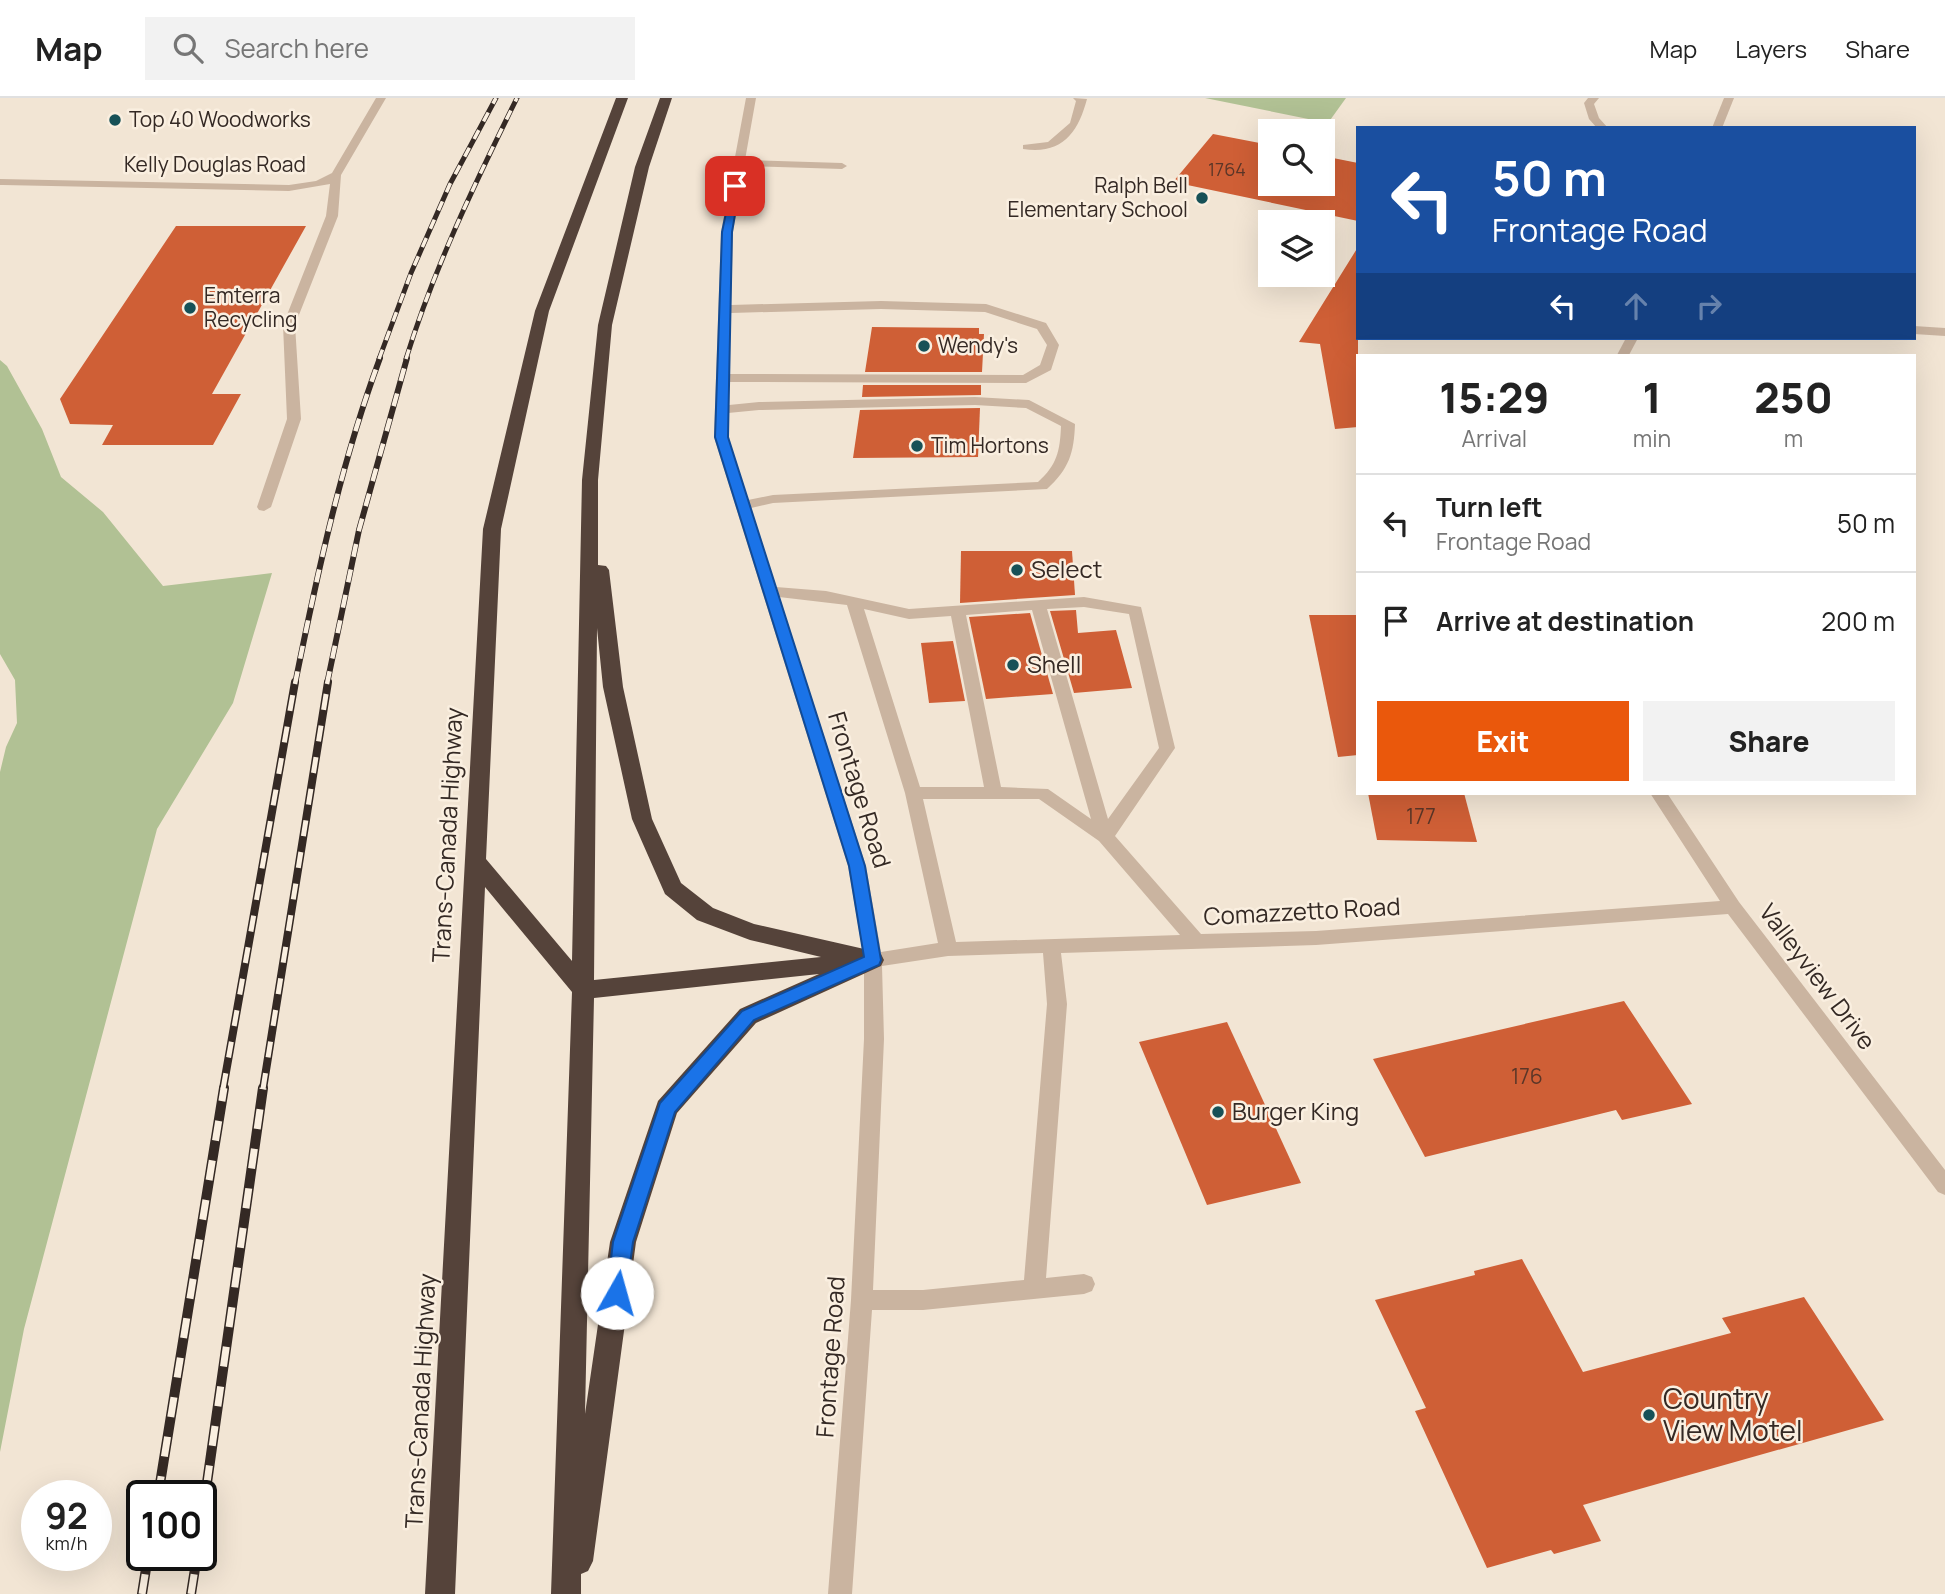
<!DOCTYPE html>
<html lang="en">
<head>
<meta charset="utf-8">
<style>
	body { margin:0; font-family:Manrope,sans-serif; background:#f2f2f2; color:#222; height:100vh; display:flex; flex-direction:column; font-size:26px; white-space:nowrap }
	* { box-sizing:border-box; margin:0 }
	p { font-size:23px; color:#767676 }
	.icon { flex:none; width:38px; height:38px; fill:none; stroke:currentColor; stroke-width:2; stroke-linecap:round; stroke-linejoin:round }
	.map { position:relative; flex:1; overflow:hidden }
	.details { position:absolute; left:1356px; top:256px; width:560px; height:441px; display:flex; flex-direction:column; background:#fff; border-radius:0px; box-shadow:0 7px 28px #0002 }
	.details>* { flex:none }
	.banner { position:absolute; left:1356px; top:28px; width:560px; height:214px; border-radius:0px; box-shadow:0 7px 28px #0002; background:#1a4fa0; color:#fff; overflow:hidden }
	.controls { position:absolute; left:1258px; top:21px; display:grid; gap:14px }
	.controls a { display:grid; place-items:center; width:77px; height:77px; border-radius:0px; background:#fff; box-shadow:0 7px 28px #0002; font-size:35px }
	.speed { position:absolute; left:21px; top:1382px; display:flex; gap:14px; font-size:35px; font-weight:700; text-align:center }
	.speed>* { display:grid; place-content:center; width:91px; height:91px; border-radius:50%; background:#fff; box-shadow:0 7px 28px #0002; line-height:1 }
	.speed small { font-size:18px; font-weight:400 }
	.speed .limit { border:4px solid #111; border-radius:10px; background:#fff; color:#111 }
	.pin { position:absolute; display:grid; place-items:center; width:60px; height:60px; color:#fff; margin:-30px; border-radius:14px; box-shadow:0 4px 10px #0006 }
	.me { position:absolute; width:77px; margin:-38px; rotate:7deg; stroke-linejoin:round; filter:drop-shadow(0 0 5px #0008) }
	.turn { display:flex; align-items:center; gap:24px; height:147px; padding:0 21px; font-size:32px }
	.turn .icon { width:91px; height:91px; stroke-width:2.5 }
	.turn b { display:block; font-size:49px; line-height:60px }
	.lanes { display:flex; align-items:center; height:66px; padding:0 21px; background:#0003; justify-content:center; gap:35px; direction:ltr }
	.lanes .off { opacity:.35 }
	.eta { display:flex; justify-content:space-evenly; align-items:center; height:119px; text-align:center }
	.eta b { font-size:42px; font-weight:800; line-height:49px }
	.primary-button { display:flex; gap:14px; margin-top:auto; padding:14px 21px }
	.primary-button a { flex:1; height:80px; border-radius:0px; background:#ea580c; color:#fff; font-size:28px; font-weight:800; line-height:80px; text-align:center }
	.primary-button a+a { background:#f2f2f2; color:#222 }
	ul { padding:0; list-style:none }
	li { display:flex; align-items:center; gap:21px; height:98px; padding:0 21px; border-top:2px solid #e0e0e0 }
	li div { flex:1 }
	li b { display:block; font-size:26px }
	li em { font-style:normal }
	header { display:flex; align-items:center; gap:42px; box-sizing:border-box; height:98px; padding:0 35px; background:#fff; border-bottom:2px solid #e0e0e0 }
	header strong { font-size:33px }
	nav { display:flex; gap:38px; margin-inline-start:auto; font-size:24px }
	.search { width:490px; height:63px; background:#f2f2f2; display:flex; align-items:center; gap:18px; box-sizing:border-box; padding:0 24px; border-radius:0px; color:#767676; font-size:26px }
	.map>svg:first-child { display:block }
	.green { fill:#b1c194 }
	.building { fill:#cf5f36 }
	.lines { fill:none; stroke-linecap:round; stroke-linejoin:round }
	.minor { fill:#cab4a0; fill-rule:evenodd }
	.highway { fill:#55433a; fill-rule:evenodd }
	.rail-far3-casing { stroke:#342924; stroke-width:5 }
	.rail-far2-casing { stroke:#342924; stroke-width:6 }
	.rail-far1-casing { stroke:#342924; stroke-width:8 }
	.rail-casing { stroke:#342924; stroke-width:10 }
	.rail-far3 { stroke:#faefe0; stroke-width:3.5; stroke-dasharray:10; stroke-linecap:butt }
	.rail-far2 { stroke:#faefe0; stroke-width:4.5; stroke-dasharray:13; stroke-linecap:butt }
	.rail-far1 { stroke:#faefe0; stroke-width:5; stroke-dasharray:16; stroke-linecap:butt }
	.rail { stroke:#faefe0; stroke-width:7; stroke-dasharray:20; stroke-linecap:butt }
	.route { fill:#1a73e8; stroke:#114b97; stroke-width:2 }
	.poi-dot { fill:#175157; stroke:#faefe0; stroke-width:2.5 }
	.labels { text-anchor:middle; stroke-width:5; stroke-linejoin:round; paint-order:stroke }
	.far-number-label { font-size:18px; fill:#5b3628 }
	.far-poi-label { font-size:21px; fill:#342924; stroke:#faefe0; text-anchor:start }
	.far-street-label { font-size:21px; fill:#342924; stroke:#faefe0 }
	.number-label { font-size:21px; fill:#5b3628 }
	.poi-label { font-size:24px; fill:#342924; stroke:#faefe0; text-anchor:start }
	.street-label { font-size:24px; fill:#342924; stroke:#faefe0 }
	.near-poi-label { font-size:28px; fill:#342924; stroke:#faefe0; text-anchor:start }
</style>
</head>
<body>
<header>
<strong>Map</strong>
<div class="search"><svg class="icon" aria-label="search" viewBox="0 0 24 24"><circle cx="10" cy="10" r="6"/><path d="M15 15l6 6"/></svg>Search here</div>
<nav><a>Map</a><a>Layers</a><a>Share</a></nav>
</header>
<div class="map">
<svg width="1945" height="1496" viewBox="0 0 1945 1496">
	<rect width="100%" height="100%" fill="#f2e5d4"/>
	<!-- green -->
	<g class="green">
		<path d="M1205,0H1346L1328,25Z"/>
		<path d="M0,262L7,268L42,331L61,379L103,414L163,488L272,475L233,605L157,731L24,1231L0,1354V674L6,649L17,625L15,582L0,556Z"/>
	</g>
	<!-- building -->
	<g class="building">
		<path d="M1213,36L1270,47V86H1323V58L1358,65V123L1173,84Z"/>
		<path d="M176,128H306L212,296H241L213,347H102L113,327L70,326L60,301Z"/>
		<path d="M1358,149V329L1335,331L1320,246L1299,244Z"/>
		<path d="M872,229L979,230V236H984L982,274H865Z"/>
		<path d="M863,287H981V297L862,299Z"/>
		<path d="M980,310L978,359L853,360L860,312Z"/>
		<path d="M961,453H1072L1075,497L960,505Z"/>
		<path d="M1076,512L1078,535L1116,532L1132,590L1074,595L1050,513Z"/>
		<path d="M1030,515L1053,596L986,601L969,519Z"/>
		<path d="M1309,517H1358V657L1338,659Z"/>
		<path d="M953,543L965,603L929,605L921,545Z"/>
		<path d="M1368,695H1464L1477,744L1377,742Z"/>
		<path d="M1624,903L1692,1006L1622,1022L1616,1012L1425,1059L1373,961Z"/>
		<path d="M1227,924L1301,1085L1207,1107L1139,944Z"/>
		<path d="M1522,1161L1583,1274L1731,1235L1722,1220L1804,1199L1884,1322L1583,1407L1601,1443L1554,1456L1551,1452L1487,1470L1415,1313L1426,1310L1375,1202L1475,1177L1474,1173Z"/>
	</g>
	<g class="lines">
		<!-- minor -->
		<g class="minor">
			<path d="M376,0H386L341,77L338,118L295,227L301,321L271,409L264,413L259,412L257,409L287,321L283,227L326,118L330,86L289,93L3,87H0V81L289,87L316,83L332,75Z"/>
			<path d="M746,0H756L745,62L842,65L847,68L842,71L744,68L733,134L731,207L881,203L986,206L1046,225L1059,247L1051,272L1026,285L729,284V307L759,304L975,299L1029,302L1075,326C1074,355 1069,371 1047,391L773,405L751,410L776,489L826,493L909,511L1084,499L1141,509L1175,650L1115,738L1201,836L1316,833L1720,803L1650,695H1667L1739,804L1945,1072V1097L1938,1094L1728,816L1316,847L1061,855L1067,906L1046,1180L1084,1176L1092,1179L1095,1186L1092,1193L1084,1196L923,1212H872L852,1496H828L851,1202L864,941V862L848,768L714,339L721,134ZM881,211L985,214L1037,231L1047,247L1040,267L1023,277L729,276L731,215ZM975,307L1026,310L1061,328C1060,353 1057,367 1038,384L773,397L748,402L728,339V315L759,312ZM779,499L847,507L905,695L938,845L881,854L866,768ZM1084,509L1129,516L1159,650L1108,721L1047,511ZM864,511L909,521L951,518L984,689H920ZM1032,512L1091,721L1048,691L1001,689L966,517ZM923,701H1039L1099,743L1180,837L956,844ZM1043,855L1047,906L1024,1182L923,1192H873L884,941L882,868L948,858Z"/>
			<path d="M1073,0L1087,1C1078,35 1062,57 1023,51V47L1048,44L1070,25L1076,3Z"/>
			<path d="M1588,0H1599L1594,6L1599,20L1608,30H1597L1589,21L1584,5Z"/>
			<path d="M1724,0H1734L1722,30H1712Z"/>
			<path d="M1914,228L1945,230V238L1914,236Z"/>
			<path d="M1626,240H1638L1629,257H1617Z"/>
		</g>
		<!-- highway -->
		<path class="highway" d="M616,0H628L549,213L501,431L486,761L572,863L582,382L598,227L635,69L660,0H672L649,69L612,227L598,382V467L606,468L609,472L623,589L652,721L681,785L713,810L754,826L873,853L881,856L884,862L881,868L756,925L677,1015L636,1144L593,1463L588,1473L581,1476V1496H551L572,894L485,789L455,1496H425L483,431L535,213ZM597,530L603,589L632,721L665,796L697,822L750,842L821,859L594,882ZM819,876L740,911L658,1003L610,1144L585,1316L594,900Z"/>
		<!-- rail-far3 casing -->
		<g class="rail-far3-casing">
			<g id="rail-far3">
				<path d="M379,261L411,175L450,86L496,0"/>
				<path d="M406,261C434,170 475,85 517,0"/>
			</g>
		</g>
		<!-- rail-far2 casing -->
		<g class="rail-far2-casing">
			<g id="rail-far2">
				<path d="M295,586C317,477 341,365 380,260"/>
				<path d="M327,586L359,432L407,260"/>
			</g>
		</g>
		<!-- rail-far1 casing -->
		<g class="rail-far1-casing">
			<g id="rail-far1">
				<path d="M223,991L295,584"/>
				<path d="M263,991L328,584"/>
			</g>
		</g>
		<!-- rail casing -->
		<g class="rail-casing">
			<g id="rail">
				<path d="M158,1398L224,990"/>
				<path d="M201,1427L263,990"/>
				<path d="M142,1496L148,1458"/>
				<path d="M191,1496L197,1458"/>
			</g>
		</g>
		<!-- rail-far3 -->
		<use href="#rail-far3" class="rail-far3"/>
		<!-- rail-far2 -->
		<use href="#rail-far2" class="rail-far2"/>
		<!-- rail-far1 -->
		<use href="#rail-far1" class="rail-far1"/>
		<!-- rail -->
		<use href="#rail" class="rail"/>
	</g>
	<!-- route -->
	<path class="route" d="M732,86L740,88L732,134L728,339L865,768L881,862L879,867L754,922L675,1014L633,1144L626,1195L624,1201L617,1204L609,1201L607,1195L613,1144L660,1005L742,913L864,859L849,768L715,339L722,134Z"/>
	<!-- markers -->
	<g class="poi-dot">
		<circle cx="115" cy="22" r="7"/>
		<circle cx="1202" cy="100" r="7"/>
		<circle cx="190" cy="210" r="7"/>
		<circle cx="924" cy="248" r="7"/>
		<circle cx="917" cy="348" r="7"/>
		<circle cx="1017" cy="472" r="7"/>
		<circle cx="1013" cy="567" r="7"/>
		<circle cx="1218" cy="1014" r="7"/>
		<circle cx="1649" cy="1317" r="7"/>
	</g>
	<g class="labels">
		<!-- far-number labels -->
		<g class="far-number-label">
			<text x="1227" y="78">1764</text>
		</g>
		<!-- far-poi labels -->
		<g class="far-poi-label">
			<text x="129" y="29">Top 40 Woodworks</text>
			<text x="1188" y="95" text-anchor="end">Ralph Bell<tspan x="1188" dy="24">Elementary School</tspan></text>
			<text x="204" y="205">Emterra<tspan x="204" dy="24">Recycling</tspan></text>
			<text x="938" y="255">Wendy's</text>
			<text x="931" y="355">Tim Hortons</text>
		</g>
		<!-- far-street labels -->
		<g class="far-street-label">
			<text x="215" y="74">Kelly Douglas Road</text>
		</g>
		<!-- number labels -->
		<g class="number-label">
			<text x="1421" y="726">177</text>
			<text x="1527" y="986">176</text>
		</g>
		<!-- poi labels -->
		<g class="poi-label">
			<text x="1031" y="480">Select</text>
			<text x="1027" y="575">Shell</text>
			<text x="1232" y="1022">Burger King</text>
		</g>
		<!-- street labels -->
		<g class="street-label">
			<text transform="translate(859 692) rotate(73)" y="8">Frontage Road</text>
			<text transform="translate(448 737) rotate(-87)" y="8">Trans-Canada Highway</text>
			<text transform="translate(1302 814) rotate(-3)" y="8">Comazzetto Road</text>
			<text transform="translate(1817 879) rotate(53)" y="8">Valleyview Drive</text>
			<text transform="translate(831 1259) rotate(-86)" y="8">Frontage Road</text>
			<text transform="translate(421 1303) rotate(-87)" y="8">Trans-Canada Highway</text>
		</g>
		<!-- near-poi labels -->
		<g class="near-poi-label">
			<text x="1663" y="1311">Country<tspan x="1663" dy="32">View Motel</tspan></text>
		</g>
	</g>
</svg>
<div class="controls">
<a><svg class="icon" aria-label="search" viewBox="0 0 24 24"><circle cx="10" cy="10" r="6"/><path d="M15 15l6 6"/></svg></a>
<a><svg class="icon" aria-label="layers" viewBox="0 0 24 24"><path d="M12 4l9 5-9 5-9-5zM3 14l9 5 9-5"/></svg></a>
</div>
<div class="speed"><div>92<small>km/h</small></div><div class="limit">100</div></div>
<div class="pin" style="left:735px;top:88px;background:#d93025"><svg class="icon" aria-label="arrive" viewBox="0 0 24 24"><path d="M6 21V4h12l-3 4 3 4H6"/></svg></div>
<svg class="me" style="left:617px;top:1195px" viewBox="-20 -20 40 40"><circle r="19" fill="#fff"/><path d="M0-13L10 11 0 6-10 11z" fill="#1a73e8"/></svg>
<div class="banner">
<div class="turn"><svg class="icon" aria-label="left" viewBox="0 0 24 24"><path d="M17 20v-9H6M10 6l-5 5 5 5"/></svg><div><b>50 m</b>Frontage Road</div></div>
<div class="lanes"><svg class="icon" aria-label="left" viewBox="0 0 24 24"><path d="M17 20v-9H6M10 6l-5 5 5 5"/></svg><svg class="icon off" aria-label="ahead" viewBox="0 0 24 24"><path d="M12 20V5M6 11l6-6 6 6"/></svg><svg class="icon off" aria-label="right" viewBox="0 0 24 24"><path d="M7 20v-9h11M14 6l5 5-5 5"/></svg></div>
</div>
<section class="details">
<div class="eta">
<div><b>15:29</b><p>Arrival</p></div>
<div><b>1</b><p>min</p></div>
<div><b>250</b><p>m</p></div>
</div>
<ul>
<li><svg class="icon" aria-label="left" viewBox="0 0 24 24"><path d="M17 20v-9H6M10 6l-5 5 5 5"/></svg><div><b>Turn left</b><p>Frontage Road</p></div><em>50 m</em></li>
<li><svg class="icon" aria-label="arrive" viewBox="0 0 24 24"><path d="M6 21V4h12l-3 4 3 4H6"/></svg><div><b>Arrive at destination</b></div><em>200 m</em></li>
</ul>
<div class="primary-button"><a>Exit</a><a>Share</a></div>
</section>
</div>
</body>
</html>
